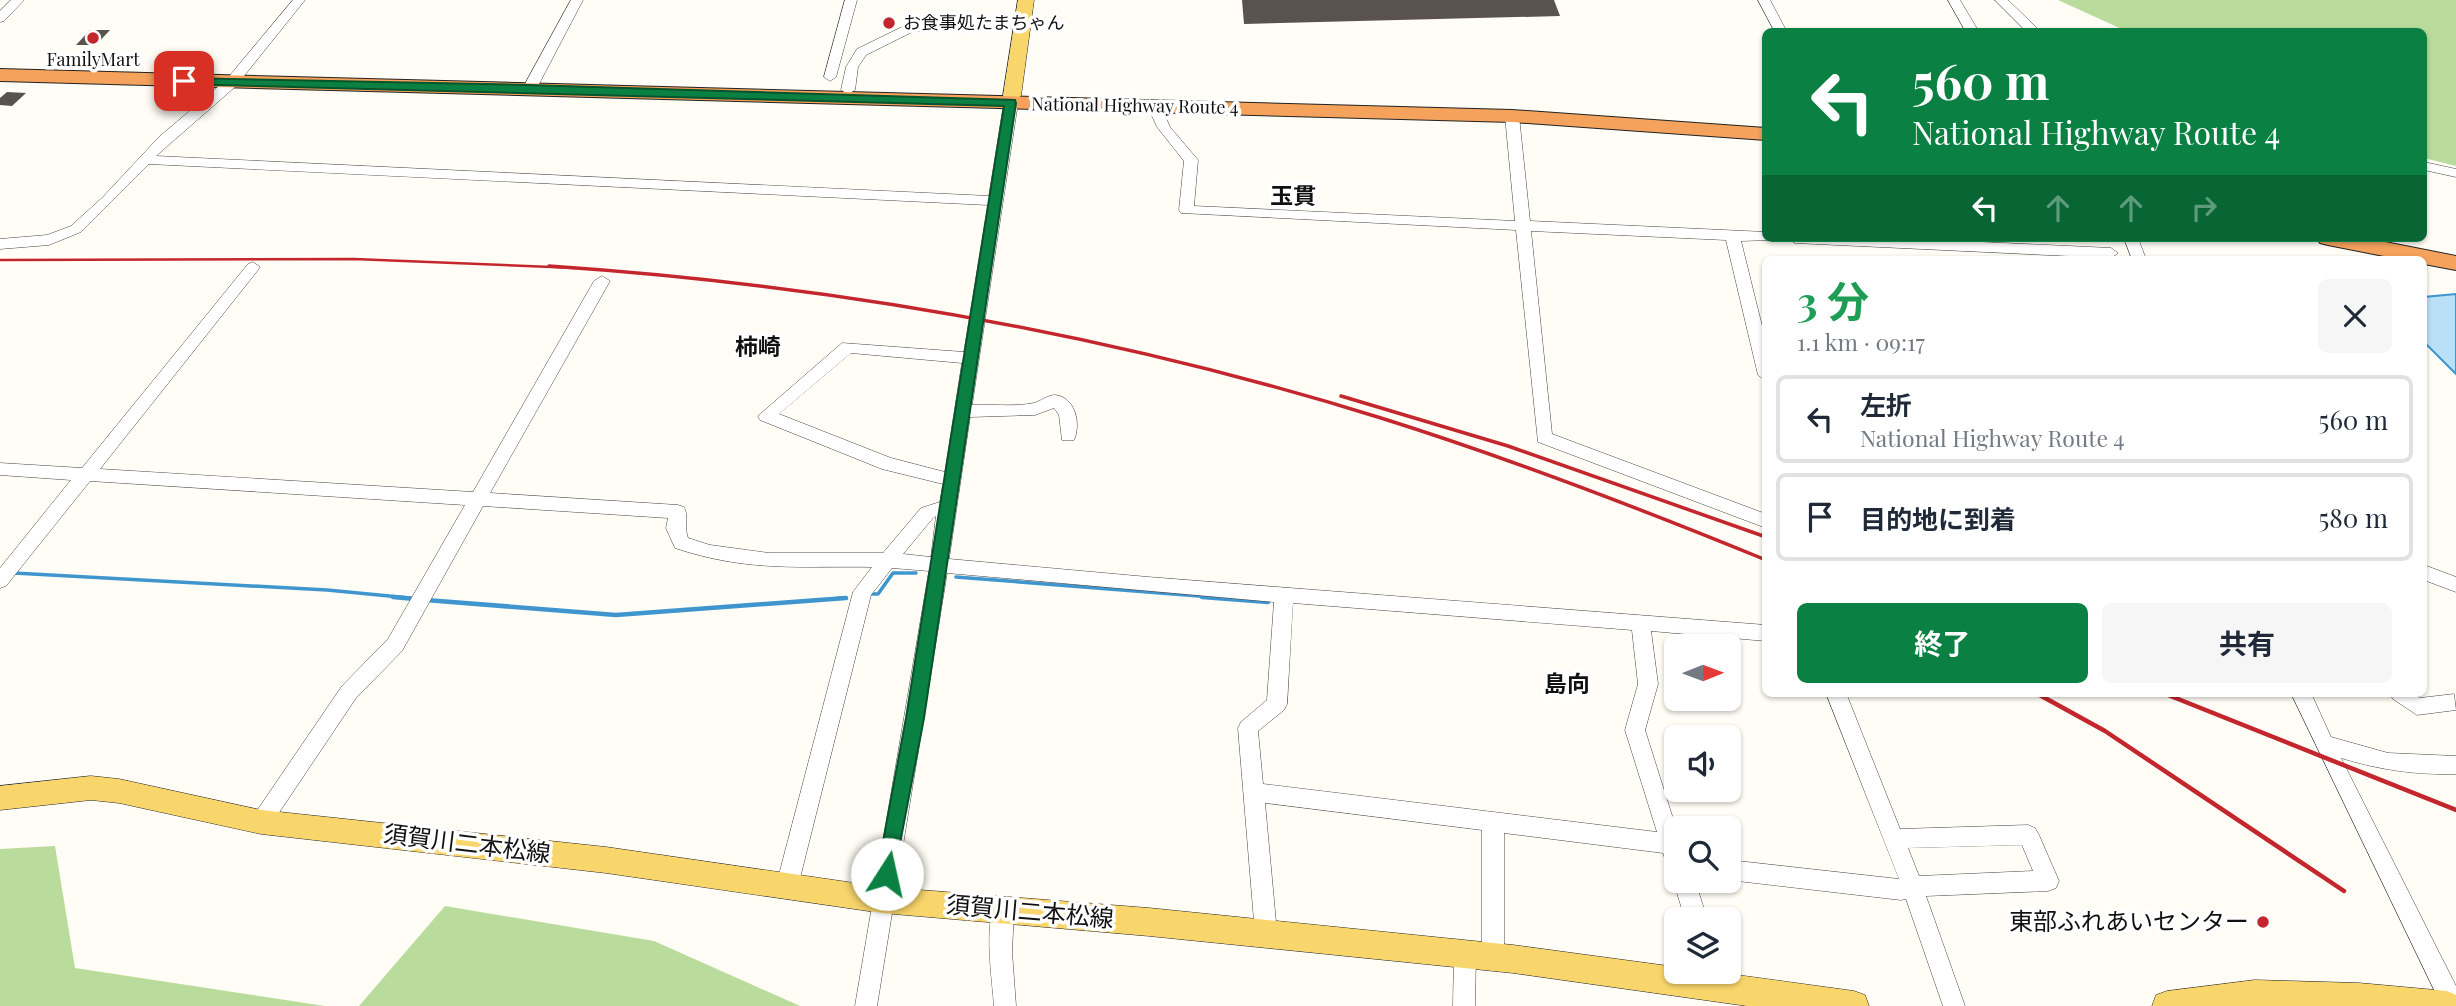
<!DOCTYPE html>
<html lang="ja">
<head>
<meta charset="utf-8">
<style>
	body { margin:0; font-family:"Playfair Display","Noto Sans JP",serif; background:#f6f6f7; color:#1f2937; height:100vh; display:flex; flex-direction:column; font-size:26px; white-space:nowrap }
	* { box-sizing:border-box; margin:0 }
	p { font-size:23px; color:#747a83 }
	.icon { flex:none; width:38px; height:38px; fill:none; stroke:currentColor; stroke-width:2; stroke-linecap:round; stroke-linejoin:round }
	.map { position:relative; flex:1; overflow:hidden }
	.details { position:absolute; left:1762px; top:256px; width:665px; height:441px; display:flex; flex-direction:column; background:#fff; border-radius:10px; box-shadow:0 2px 5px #0004 }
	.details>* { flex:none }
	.top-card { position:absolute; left:1762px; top:28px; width:665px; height:214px; border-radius:10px; box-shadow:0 2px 5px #0004; background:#0b8043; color:#fff; overflow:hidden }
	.needle { width:46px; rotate:89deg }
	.buttons { position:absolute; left:1664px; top:634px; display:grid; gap:14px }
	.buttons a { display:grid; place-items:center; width:77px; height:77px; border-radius:10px; background:#fff; box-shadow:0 2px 5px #0004; font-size:35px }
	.pin { position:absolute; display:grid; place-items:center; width:60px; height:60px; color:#fff; margin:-30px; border-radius:14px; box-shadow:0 4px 10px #0006 }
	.me { position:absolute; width:77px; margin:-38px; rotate:10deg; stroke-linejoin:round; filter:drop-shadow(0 0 5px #0008) }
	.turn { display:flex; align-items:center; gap:24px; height:147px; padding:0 35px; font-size:32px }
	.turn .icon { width:91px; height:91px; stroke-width:2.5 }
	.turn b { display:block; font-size:49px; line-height:60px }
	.lanes { display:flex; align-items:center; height:66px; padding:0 35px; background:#0003; justify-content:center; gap:35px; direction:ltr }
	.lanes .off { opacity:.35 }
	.round { display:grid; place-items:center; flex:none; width:74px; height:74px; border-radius:10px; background:#f6f6f7 }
	.overview { display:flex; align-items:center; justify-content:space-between; height:119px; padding:0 35px }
	h1 { font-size:42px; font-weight:700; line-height:52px; color:#1e9e55 }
	.action { display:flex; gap:14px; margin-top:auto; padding:14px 35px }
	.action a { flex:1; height:80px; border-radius:10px; background:#0b8043; color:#fff; font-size:28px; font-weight:700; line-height:80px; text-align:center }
	.action a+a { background:#f6f6f7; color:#1f2937 }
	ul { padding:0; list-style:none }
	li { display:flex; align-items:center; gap:21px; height:88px; margin:0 14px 10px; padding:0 21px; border:4px solid #e0e1e3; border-radius:10px }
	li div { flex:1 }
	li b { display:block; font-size:26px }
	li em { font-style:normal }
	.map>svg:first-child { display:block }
	.forest { fill:#b9dc9c }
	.water { fill:#b9e0f7; stroke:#3f96cf; stroke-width:2 }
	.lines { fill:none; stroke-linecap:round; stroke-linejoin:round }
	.stream-far1 { stroke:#3f96cf; stroke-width:3.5 }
	.stream { stroke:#3f96cf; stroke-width:4.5 }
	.building { fill:#5a524d }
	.minor-casing { stroke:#444; stroke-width:1 }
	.major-casing { stroke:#222; stroke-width:1 }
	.highway-casing { stroke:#222; stroke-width:2 }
	.minor { fill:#fff; fill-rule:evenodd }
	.major { fill:#f9d66b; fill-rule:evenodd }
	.highway { fill:#f5a25d; fill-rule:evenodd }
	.rail-far2 { stroke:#c4262e; stroke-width:2.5 }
	.rail-far1 { stroke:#c4262e; stroke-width:3.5 }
	.rail { stroke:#c4262e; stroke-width:4.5 }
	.route { fill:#0b8043; stroke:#07532c; stroke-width:2 }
	.poi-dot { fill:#c4262e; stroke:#fff; stroke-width:2.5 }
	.labels { text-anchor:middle; stroke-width:7; stroke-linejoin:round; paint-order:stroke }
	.far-poi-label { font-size:18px; fill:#111; stroke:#fff; text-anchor:start }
	.far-street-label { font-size:18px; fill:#111; stroke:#fff }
	.neighbourhood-label { font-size:23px; font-weight:bold; fill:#111; stroke:#fff }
	.near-street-label { font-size:24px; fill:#111; stroke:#fff }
	.near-poi-label { font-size:24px; fill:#111; stroke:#fff; text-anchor:end }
</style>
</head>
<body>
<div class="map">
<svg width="2456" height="1006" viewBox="0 0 2456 1006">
	<rect width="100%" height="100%" fill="#fffdf5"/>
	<!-- forest -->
	<g class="forest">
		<path d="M2058,0H2456V166L2424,158V32L2126,31Z"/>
		<path d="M55,846L75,968L325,1006H0V849Z"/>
		<path d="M445,906L654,941L800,1006H359Z"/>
	</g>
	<!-- water -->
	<path class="water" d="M2456,294V374L2424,342V297Z"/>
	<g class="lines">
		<!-- stream-far1 -->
		<g class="stream-far1">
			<path d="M14,573L327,590L410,598"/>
			<path d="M956,577L1224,598"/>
			<path d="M872,594H878L893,573H916"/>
			<path d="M839,598H846"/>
		</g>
		<!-- stream -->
		<g class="stream">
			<path d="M393,597L415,599"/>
			<path d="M1202,597L1268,602"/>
			<path d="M426,600L616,615L846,598"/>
		</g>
	</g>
	<!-- building -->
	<g class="building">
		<path d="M1242,0H1554L1560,16L1244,24Z"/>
		<path d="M90,30H110L96,45H76Z"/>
		<path d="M7,92L26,93L12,106L0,105V98Z"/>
	</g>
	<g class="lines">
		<!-- minor casing -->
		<g class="minor-casing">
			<g id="minor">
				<path d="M11,0H24L4,21L0,22V11Z"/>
				<path d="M293,0H305L236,86L156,156L989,196L1005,96L1012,92L1017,93L1019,96L972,405C991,404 1015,407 1034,403C1041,401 1048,395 1055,395C1076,397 1081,425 1074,440H1062L1059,415L1054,408L1035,415L970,417L949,559L1148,577L1766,625V641L1651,631L1658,684L1645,730L1676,828V870L1668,867L1663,853L1504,833V957L1501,965L1493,968L1485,965L1482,957V830L1265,803L1277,933L1274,941L1266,944L1258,941L1255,933L1238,728L1241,722L1267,700L1274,602L947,573L877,1006H855L929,571L892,568L871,595L798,886L795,893L787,896L779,893L776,886L853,592L872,567C798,566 747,572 675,548L666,528L668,518L483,506L402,651L356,698L268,829L261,832L254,829L251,822L254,815L342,686L388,639L465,505L90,481L6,586L0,588V568L71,480L0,475V463L82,468L248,264L253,262L260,267L258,270L100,469L473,492L594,281L602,276L610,281L490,493L678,505L684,507C689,516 684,528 688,538L710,545L769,553H883L921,508L940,502L943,484L882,469L760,420L758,416L842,343L964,352L988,205L149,164L81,232L49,245L0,249V239L47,235L71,226L103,197L159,137L226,80ZM851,353L962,363L945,472L891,458L779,414ZM936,516L931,557L903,554L933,518ZM1293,603L1632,630L1638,684L1625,730L1657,832L1263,784L1258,731L1284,710L1287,704Z"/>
				<path d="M571,0H583L539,84L532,88L527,87L525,84Z"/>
				<path d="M845,0H857L836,77L830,81L824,77Z"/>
				<path d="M1758,0H1770L1787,32H1775Z"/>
				<path d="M1948,0H1960L1979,32H1966Z"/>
				<path d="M1995,0H2008L2041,32H2027Z"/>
				<path d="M1022,21L1028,25L1026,28L914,31L866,55L858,67L855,90L848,94L841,90L846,67L857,49L908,24Z"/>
				<path d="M1154,101L1159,102L1170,127L1198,160L1194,206L1515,221L1505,116L1512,112L1519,116L1530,221L1766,232V238H1773L1771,240L1741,241L1766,342V381L1758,375L1726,240L1531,231L1552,434L1766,514V528L1538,442L1516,230L1181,213L1179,210L1184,161L1157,127L1147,105Z"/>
				<path d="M2424,162L2456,169V177L2424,170Z"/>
				<path d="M1788,238H1895L2111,248L2118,253L2111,258L1795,243Z"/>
				<path d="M2124,238H2138L2146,259H2132Z"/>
				<path d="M2424,565L2456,577V592L2424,580Z"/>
				<path d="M1826,693H1846L1900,829L2028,825L2035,828L2039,835L2059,881L2056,888L2048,891L1926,896L1965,1006H1943L1906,899L1901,900L1729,880V860L1899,879ZM2022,845L2033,871L1919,876L1908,848Z"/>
				<path d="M2291,693H2311L2331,737L2388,753L2456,756V774C2416,775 2380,770 2341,758L2456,986V1006H2442Z"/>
				<path d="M2390,693H2414L2420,698L2454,694L2456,710L2417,715L2393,699Z"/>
				<path d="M1676,873V880H1695L1707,919H1685L1673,880Z"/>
				<path d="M1003,900L1011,903L1014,910L1012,952L1016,1006H994C992,977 984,929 995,903Z"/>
				<path d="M1465,943L1473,946L1476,954L1475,1006H1453L1454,954L1457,946Z"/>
			</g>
		</g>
		<!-- major casing -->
		<g class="major-casing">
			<g id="major">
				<path d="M1018,0H1034L1021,96L1012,101L1003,96Z"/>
				<path d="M91,776L119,779L261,810L606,847L882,887L1149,908L1513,945L1676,967V971H1708L1854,991L1865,995L1869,1006H1747L1513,973L1149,936L882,913L606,873L261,834L119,803L91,800L0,810V786Z"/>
				<path d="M2255,980L2359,983L2447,991L2456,995V1006H2152L2156,995L2167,991Z"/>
			</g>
		</g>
		<!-- highway casing -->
		<g class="highway-casing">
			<g id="highway">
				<path d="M0,69L1512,110L1766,128V140L1512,122L0,81Z"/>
				<path d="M2317,238H2365L2456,256V270L2424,264V259H2399L2328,245L2320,243Z"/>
			</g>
		</g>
		<!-- minor -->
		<use href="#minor" class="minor"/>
		<!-- major -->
		<use href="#major" class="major"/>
		<!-- highway -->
		<use href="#highway" class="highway"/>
		<!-- rail-far2 -->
		<path class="rail-far2" d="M0,260L354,259L576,268"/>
		<!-- rail-far1 -->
		<g class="rail-far1">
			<path d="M549,266C831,285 1111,334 1381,418C1512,459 1639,508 1766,560"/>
			<path d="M1341,396L1508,446L1766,537"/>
		</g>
		<!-- rail -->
		<g class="rail">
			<path d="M2036,693L2105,731L2344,891"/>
			<path d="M2163,693L2456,810"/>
		</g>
	</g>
	<!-- route -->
	<path class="route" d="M184,78L529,85L1015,100L1016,103L924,718L893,880L887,883L880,880L877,874L906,718L1004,106L180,84L178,81Z"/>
	<!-- markers -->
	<g class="poi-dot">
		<circle cx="889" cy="23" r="7"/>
		<circle cx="93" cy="38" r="7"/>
		<circle cx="2263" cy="922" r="7"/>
	</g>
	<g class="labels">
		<!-- far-poi labels -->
		<g class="far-poi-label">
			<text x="903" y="29">お食事処たまちゃん</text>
			<text x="93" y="66" text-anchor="middle">FamilyMart</text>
		</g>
		<!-- far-street labels -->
		<g class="far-street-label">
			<text transform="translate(1135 106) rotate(1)" y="6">National Highway Route 4</text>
		</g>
		<!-- neighbourhood labels -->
		<g class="neighbourhood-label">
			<text x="1293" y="204">玉貫</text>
			<text x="758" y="355">柿崎</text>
			<text x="1567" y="692">島向</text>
		</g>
		<!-- near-street labels -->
		<g class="near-street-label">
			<text transform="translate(467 844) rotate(7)" y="8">須賀川二本松線</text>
			<text transform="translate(1030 912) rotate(5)" y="8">須賀川二本松線</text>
		</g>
		<!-- near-poi labels -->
		<g class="near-poi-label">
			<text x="2249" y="930">東部ふれあいセンター</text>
		</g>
	</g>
</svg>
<div class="buttons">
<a><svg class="needle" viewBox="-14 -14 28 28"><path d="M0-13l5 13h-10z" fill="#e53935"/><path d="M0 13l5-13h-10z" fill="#747a83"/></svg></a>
<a><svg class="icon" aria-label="sound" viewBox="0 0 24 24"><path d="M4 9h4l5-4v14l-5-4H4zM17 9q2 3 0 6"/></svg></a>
<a><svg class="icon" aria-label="search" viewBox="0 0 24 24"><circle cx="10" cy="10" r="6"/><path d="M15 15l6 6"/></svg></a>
<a><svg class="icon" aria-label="layers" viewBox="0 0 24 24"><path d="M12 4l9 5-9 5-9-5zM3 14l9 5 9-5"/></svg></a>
</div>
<div class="pin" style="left:184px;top:81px;background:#d93025"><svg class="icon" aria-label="arrive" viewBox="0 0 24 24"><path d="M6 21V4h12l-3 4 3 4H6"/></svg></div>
<svg class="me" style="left:887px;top:874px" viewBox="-20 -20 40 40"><circle r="19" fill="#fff"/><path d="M0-13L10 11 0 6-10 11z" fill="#0b8043"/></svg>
<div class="top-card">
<div class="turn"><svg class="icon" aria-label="left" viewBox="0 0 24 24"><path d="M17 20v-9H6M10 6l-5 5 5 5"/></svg><div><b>560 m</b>National Highway Route 4</div></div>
<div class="lanes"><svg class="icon" aria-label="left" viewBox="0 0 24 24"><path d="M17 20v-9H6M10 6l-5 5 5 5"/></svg><svg class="icon off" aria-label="ahead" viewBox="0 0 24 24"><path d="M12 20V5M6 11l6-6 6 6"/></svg><svg class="icon off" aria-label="ahead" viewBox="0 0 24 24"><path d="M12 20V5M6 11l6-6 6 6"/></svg><svg class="icon off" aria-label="right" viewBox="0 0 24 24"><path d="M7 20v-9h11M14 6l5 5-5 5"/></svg></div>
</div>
<section class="details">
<div class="overview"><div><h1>3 分</h1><p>1.1 km · 09:17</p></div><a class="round"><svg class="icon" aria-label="close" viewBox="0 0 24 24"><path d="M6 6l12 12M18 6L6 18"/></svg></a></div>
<ul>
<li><svg class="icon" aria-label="left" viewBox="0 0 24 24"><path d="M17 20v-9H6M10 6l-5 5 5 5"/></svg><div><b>左折</b><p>National Highway Route 4</p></div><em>560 m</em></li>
<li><svg class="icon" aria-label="arrive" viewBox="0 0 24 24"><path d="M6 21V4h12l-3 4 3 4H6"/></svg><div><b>目的地に到着</b></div><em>580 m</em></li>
</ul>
<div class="action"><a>終了</a><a>共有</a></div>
</section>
</div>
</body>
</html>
